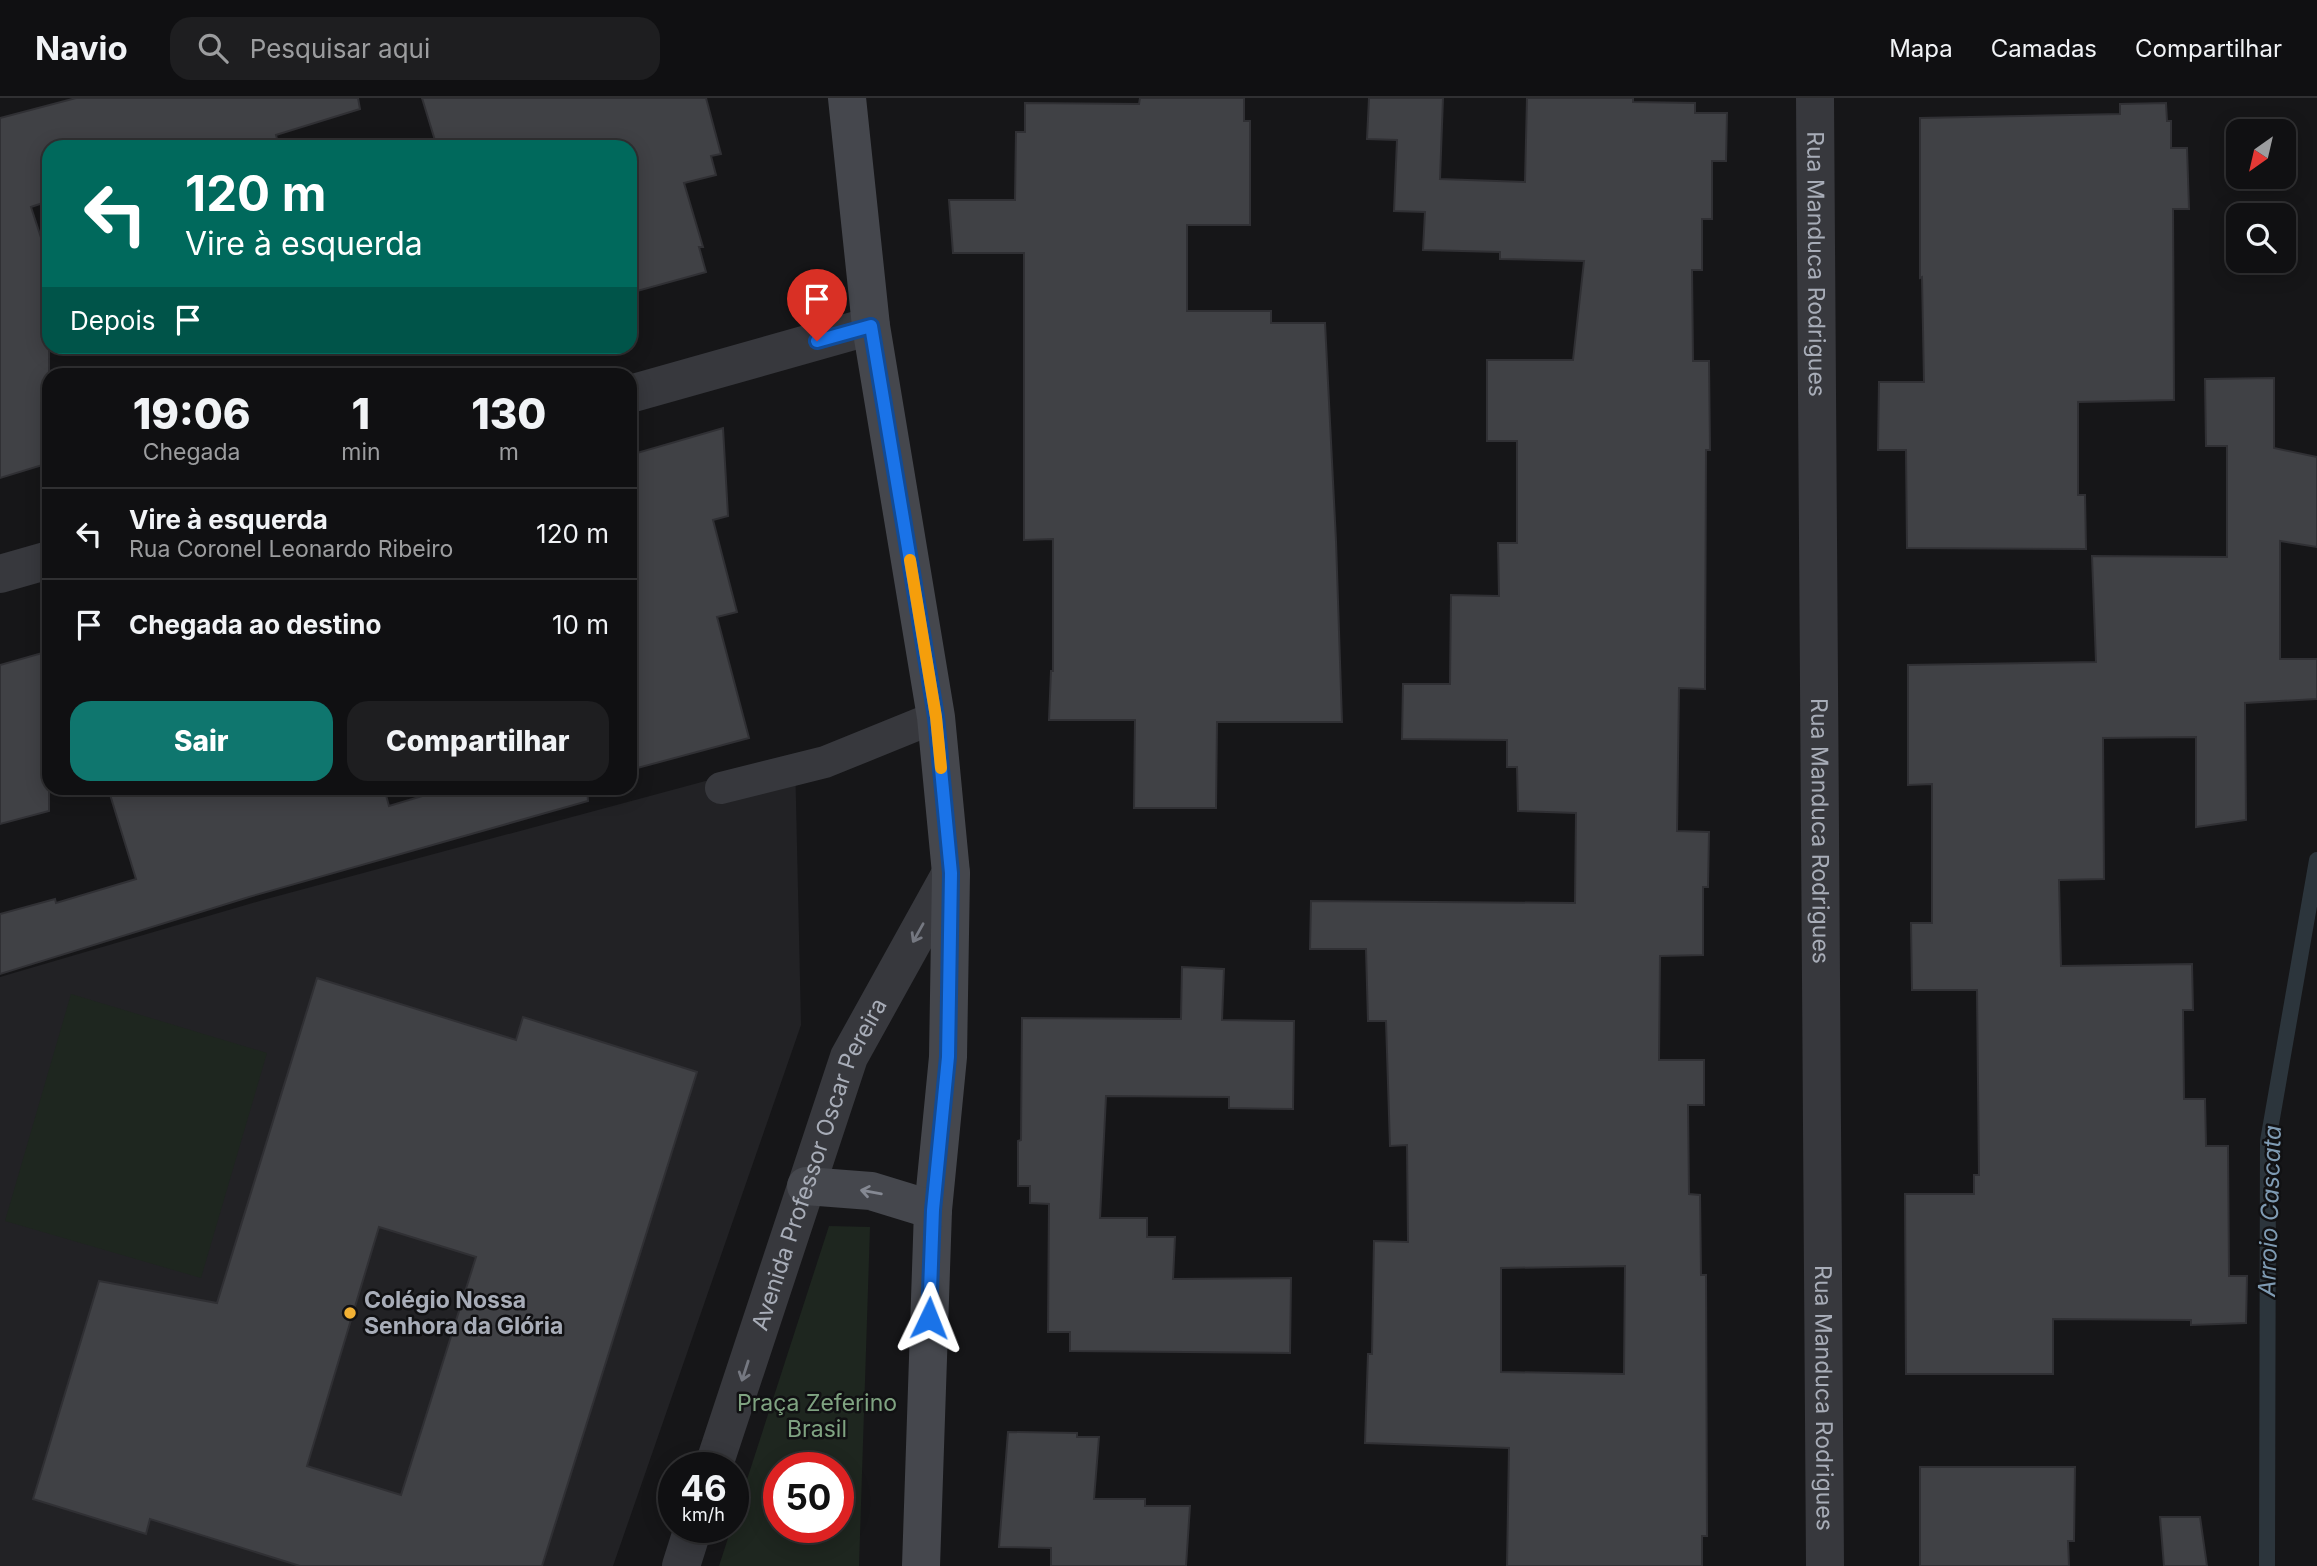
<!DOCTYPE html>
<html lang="pt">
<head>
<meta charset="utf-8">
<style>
	body { margin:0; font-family:Inter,sans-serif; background:#1e1e20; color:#f1f3f6; height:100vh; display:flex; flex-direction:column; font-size:26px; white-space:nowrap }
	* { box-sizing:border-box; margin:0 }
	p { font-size:23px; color:#9c9d9f }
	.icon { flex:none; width:38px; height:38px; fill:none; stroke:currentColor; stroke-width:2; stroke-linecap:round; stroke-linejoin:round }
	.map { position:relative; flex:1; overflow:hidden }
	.sheet { position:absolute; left:42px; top:270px; width:595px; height:427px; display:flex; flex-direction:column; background:#101012; border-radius:21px; box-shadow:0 4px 18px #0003,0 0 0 2px #303032 }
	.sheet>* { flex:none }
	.top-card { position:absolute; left:42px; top:42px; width:595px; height:214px; border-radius:21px; box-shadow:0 4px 18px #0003,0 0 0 2px #303032; background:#00695c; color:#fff; overflow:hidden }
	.needle { width:46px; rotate:214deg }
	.tools { position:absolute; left:2226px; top:21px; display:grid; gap:14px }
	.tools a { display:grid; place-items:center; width:70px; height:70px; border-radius:14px; background:#101012; box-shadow:0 4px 18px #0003,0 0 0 2px #303032; font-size:35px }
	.speed { position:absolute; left:658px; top:1354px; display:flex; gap:14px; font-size:35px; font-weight:700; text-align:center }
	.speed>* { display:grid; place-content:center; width:91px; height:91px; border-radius:50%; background:#101012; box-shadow:0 4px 18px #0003,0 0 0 2px #303032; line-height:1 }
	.speed small { font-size:18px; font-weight:400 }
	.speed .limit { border:10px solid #d22; background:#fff; color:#111 }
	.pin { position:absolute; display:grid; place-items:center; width:60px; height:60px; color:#fff; margin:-72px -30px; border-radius:50% 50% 50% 0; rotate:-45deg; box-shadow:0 0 7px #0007 }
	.pin .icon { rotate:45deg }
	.me { position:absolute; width:77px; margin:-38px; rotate:2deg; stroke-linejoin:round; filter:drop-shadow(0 0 5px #0008) }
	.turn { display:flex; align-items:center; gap:24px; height:147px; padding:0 28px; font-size:32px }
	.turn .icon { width:91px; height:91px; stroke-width:2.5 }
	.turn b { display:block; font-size:49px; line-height:60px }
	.then { display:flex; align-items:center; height:66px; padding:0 28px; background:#0003; gap:14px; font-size:26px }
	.eta { display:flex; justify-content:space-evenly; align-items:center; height:119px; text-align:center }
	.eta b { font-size:42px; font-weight:800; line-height:49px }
	.cta { display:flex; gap:14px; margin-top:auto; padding:14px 28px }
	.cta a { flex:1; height:80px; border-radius:21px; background:#0f766e; color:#fff; font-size:28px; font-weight:800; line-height:80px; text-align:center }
	.cta a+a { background:#1e1e20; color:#f1f3f6 }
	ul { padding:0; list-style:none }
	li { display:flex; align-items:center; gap:21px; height:91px; padding:0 28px; border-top:2px solid #303032 }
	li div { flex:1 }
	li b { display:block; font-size:26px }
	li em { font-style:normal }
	header { display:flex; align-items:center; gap:42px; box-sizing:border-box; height:98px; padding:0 35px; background:#101012; border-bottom:2px solid #303032 }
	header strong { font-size:33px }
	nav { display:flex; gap:38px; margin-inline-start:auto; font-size:24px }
	.search { width:490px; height:63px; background:#1e1e20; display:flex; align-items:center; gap:18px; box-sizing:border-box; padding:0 24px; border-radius:21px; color:#9c9d9f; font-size:26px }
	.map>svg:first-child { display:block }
	.built { fill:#222225 }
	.green { fill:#1e261f; fill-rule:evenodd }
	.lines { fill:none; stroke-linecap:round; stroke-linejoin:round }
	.stream { stroke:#2c353c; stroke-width:16 }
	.building { fill:#404145; stroke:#303034; stroke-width:2; fill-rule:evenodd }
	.service { stroke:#37383d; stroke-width:32 }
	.minor { stroke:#37383d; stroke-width:38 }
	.secondary { stroke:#45474d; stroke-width:38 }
	.oneway { stroke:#757881 }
	.oneway2 { stroke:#858993 }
	.route-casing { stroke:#114b97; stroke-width:18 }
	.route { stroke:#1a73e8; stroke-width:12 }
	.slow { stroke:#f59e0b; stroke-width:12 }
	.poi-dot { fill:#f2b134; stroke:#111113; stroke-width:2.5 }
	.labels { text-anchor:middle; stroke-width:5; stroke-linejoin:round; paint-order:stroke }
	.street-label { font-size:23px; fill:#a8adb8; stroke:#111113 }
	.poi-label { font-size:23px; font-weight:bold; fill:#a8adb8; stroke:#111113; text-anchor:start }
	.park-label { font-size:23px; fill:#7fa381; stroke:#111113 }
	.water-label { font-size:24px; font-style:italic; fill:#7f9bb3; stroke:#111113 }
</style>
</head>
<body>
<header>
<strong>Navio</strong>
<div class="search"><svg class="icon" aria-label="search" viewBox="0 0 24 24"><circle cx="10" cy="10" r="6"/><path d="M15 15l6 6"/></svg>Pesquisar aqui</div>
<nav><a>Mapa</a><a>Camadas</a><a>Compartilhar</a></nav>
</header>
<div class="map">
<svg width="2317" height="1468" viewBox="0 0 2317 1468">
	<rect width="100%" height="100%" fill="#161618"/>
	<!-- built -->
	<path class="built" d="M795,659L801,927L613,1468H0V879L263,802Z"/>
	<!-- green -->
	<g class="green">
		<path d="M71,896L267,955L201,1180L5,1123Z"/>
		<path d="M829,1128L870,1129L859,1468H719ZM779,1370H838V1430H779Z"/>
	</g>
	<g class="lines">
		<!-- stream -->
		<path class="stream" d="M2267,1468L2268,1043L2317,762"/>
	</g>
	<!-- building -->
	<g class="building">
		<path d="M76,0H358L360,11L276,37L279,49H49V103L31,109L49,164V365L0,380V20Z"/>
		<path d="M422,0H706L721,56L711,58L716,77L684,85L703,149H699L706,174L630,195V49H437Z"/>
		<path d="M1140,0H1244V23H1250V127H1187V213H1271V225H1325L1336,443L1342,624H1217L1216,710H1134L1135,622H1049L1051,573H1053V441L1024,442V155H953L949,102H1015L1016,34H1025V5L1139,6Z"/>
		<path d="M1369,0H1443L1440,81L1525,84L1527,0H1633V4L1695,5V15H1727L1726,63H1712V121H1702V172H1692L1693,263H1709L1710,352H1706L1705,591L1679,590L1677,733L1709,734L1708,789H1703V857L1660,858L1659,962H1704V1007H1688L1689,1096L1700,1097L1701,1177H1706L1707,1438H1702V1468H1507L1509,1350L1365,1345L1368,1256H1372L1374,1143L1408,1144L1407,1047L1390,1048L1386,923H1368L1366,851H1310L1311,803L1575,805L1576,715L1518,713L1517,669H1507V642L1402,641L1403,586H1450L1451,497L1499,498L1498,445H1517V343H1487V262H1573L1584,163L1500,161V154L1423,152L1425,114L1394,113L1397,42L1367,41ZM1625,1168L1624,1276L1501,1274V1170Z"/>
		<path d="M2166,5L2167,23H2171V50H2187L2189,111H2173L2174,302L2078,304V397H2085L2086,451L1907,450L1906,352H1878L1879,284H1924L1922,179L1920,180V20L2120,16V6Z"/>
		<path d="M2274,280V350L2317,359V449L2280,443V561H2317V601L2245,605L2246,722L2196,729V639L2103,640L2104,781L2059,782L2061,868L2192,866L2193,912H2183L2184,1001H2205L2206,1048H2228L2229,1178H2247L2246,1225L2191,1227V1222L2053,1221V1276H1906L1905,1096H1974V1077H1979L1977,892H1912L1911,825H1932V686L1908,687V567L2096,564L2092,458L2227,459V348H2206L2205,281Z"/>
		<path d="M723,330L728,418L713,422L737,514L717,519L749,640L630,672V357Z"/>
		<path d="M49,553V713L0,726V567Z"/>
		<path d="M108,690H384L389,708L449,690H587L588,703L249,799L0,876V816L55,801L56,805L136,781Z"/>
		<path d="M1182,869L1224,871L1222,922L1294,923L1293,1011L1229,1010V999L1106,998L1100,1120H1147V1139H1175L1173,1181L1291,1180L1290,1255L1070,1253V1234H1048L1049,1106L1030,1105V1088H1018V1043L1021,1042L1022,920L1181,921Z"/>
		<path d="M317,880L516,942L523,919L697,974L542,1468H300L150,1421L146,1436L33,1401L99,1183L217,1205ZM379,1129L476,1159L401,1397L307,1368Z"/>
		<path d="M1008,1334L1077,1335V1339H1099L1094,1401H1145V1408H1190L1186,1468H1051V1450L999,1449Z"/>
		<path d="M1920,1369H2075L2074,1443H2068L2069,1468H1920Z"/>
		<path d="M2160,1419H2200L2207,1468H2164Z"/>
	</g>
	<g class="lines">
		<!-- service -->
		<path class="service" d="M721,690L825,664L936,619"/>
		<!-- minor -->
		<g class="minor">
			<path id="s1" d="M1815,0L1825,1468"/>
			<path d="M630,296L871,228"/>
			<path d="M0,476L49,462"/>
			<path id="s2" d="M713,1370L849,959L951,775"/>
			<path d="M681,1468L693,1430"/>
		</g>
		<!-- secondary -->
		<g class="secondary">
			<path d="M847,0L871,228L936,619L951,775L948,959L933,1112L921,1468"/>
			<path d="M806,1088L871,1093L933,1112"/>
		</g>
	</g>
	<!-- one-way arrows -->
	<defs><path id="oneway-shaft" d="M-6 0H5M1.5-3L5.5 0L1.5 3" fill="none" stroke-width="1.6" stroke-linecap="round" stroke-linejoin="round" transform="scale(1.75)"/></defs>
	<g class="oneway">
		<use href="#oneway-shaft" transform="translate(918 835) rotate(119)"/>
		<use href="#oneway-shaft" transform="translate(745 1273) rotate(108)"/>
	</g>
	<use class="oneway2" href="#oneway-shaft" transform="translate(871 1094) rotate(-170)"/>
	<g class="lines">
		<!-- route casing -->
		<g class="route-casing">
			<path id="route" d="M817,243L871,228L936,619L951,775L948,959L933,1112L929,1220"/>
		</g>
		<!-- route -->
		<use href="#route" class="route"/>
		<!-- slow -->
		<path class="slow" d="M910,462L936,619L941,670"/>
	</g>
	<!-- markers -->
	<circle class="poi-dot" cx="350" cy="1215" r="7"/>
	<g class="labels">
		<!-- street labels -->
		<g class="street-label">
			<text dy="8" stroke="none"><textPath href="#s1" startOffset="166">Rua Manduca Rodrigues</textPath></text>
			<text dy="8" stroke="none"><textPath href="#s1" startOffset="733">Rua Manduca Rodrigues</textPath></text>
			<text dy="8" stroke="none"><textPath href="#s2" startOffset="322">Avenida Professor Oscar Pereira</textPath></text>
			<text dy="8" stroke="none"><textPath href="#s1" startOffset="1300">Rua Manduca Rodrigues</textPath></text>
		</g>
		<!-- poi labels -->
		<g class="poi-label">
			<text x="364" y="1210">Colégio Nossa<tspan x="364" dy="26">Senhora da Glória</tspan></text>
		</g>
		<!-- park labels -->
		<g class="park-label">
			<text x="817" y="1313">Praça Zeferino<tspan x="817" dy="26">Brasil</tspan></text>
		</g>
		<!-- water labels -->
		<g class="water-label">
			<text transform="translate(2270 1113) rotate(-88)" y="8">Arroio Cascata</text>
		</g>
	</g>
</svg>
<div class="tools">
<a><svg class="needle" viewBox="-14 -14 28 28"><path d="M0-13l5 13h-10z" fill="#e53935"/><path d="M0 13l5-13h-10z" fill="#9c9d9f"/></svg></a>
<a><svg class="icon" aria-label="search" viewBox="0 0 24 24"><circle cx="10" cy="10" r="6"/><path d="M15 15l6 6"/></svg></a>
</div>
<div class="speed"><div>46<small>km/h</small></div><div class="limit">50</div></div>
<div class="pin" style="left:817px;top:243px;background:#d93025"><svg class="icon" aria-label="arrive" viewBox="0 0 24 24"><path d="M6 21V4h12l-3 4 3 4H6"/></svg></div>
<svg class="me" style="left:929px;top:1220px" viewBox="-20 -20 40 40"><path d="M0-17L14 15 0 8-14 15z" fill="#1a73e8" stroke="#fff" stroke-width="4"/></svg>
<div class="top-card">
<div class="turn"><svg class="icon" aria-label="left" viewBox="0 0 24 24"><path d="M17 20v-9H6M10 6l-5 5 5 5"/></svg><div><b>120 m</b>Vire à esquerda</div></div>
<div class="then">Depois<svg class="icon" aria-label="arrive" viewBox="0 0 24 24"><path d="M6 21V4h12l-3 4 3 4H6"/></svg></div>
</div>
<section class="sheet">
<div class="eta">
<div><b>19:06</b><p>Chegada</p></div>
<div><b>1</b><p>min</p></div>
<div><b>130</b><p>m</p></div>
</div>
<ul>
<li><svg class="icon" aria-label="left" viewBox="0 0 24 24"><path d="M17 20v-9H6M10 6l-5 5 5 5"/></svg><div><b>Vire à esquerda</b><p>Rua Coronel Leonardo Ribeiro</p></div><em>120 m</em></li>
<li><svg class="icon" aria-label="arrive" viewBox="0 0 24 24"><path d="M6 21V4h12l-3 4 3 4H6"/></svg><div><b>Chegada ao destino</b></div><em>10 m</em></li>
</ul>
<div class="cta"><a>Sair</a><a>Compartilhar</a></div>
</section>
</div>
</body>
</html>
